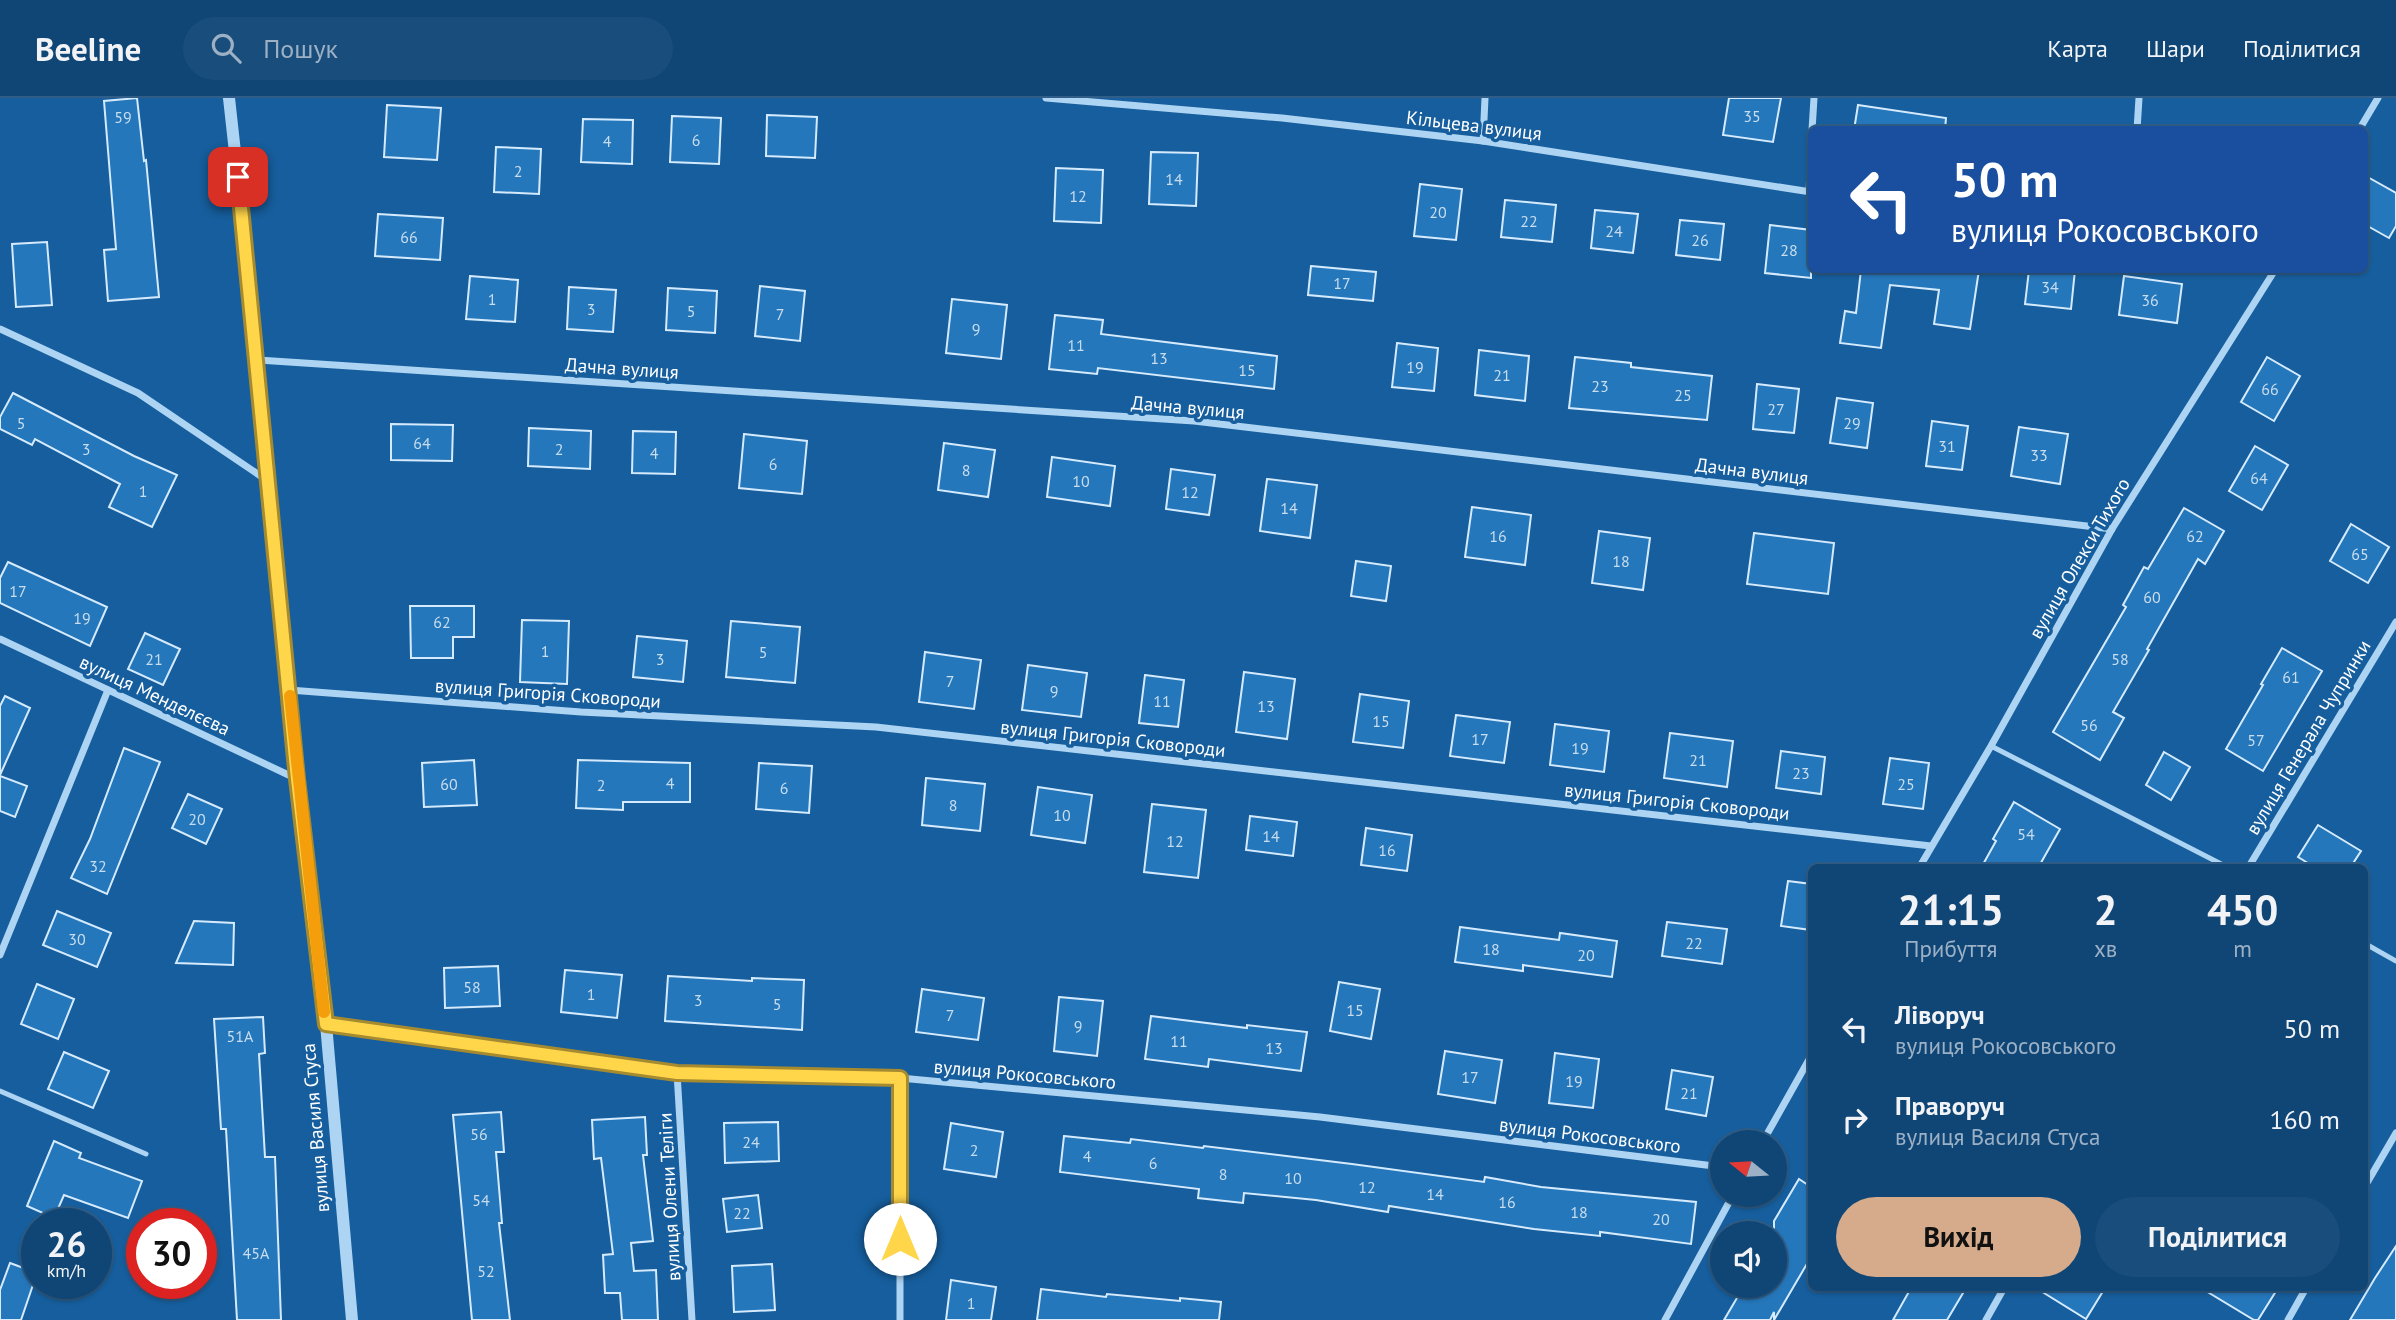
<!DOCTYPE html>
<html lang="uk">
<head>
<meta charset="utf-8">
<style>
	body { margin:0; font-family:"PT Sans",sans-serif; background:#194d7b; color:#f1f3f6; height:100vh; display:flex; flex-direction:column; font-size:26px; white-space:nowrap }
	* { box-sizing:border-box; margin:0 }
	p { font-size:23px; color:#9cb1c5 }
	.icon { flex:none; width:38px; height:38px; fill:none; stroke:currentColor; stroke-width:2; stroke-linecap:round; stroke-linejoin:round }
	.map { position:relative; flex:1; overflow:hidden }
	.panel { position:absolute; left:1808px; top:766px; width:560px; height:427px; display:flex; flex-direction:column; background:#104676; border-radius:10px; box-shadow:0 2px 5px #0004,0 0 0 2px #305e88 }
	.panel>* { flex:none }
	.guide { position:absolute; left:1808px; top:28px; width:560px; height:147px; border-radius:10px; box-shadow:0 2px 5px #0004,0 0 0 2px #305e88; background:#1a4fa0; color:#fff; overflow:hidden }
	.needle { width:46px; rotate:288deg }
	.fabs { position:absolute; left:1710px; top:1032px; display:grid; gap:14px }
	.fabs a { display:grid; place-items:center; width:77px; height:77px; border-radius:50%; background:#104676; box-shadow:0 2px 5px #0004,0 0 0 2px #305e88; font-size:35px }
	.speed { position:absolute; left:21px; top:1110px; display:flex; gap:14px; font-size:35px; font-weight:700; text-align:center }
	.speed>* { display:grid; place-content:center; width:91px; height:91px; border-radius:50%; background:#104676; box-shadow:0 2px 5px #0004,0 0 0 2px #305e88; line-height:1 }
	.speed small { font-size:18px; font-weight:400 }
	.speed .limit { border:10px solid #d22; background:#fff; color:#111 }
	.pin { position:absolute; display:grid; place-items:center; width:60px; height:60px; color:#fff; margin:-30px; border-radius:14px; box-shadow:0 4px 10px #0006 }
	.me { position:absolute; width:77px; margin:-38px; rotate:0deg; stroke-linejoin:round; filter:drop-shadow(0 0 5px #0008) }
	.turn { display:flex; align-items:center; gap:24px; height:147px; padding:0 28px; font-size:32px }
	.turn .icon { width:91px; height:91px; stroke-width:2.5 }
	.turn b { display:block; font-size:49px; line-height:60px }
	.eta { display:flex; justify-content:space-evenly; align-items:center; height:119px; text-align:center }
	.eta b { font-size:42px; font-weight:700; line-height:49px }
	.primary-button { display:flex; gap:14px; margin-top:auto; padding:14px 28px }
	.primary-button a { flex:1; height:80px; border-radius:42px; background:#d6ab8b; color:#111; font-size:28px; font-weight:700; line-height:80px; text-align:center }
	.primary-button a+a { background:#194d7b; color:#f1f3f6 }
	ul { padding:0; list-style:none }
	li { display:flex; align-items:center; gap:21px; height:91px; padding:0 28px }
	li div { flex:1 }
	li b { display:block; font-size:26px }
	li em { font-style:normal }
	header { display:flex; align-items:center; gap:42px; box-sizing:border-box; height:98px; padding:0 35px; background:#104676; border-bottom:2px solid #305e88 }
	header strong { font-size:33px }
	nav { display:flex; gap:38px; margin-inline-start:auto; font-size:24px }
	.search { width:490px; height:63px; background:#194d7b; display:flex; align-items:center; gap:18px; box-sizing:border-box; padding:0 24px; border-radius:38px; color:#9cb1c5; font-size:26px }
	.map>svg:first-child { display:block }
	.building { fill:#2577bb; stroke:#d5ebfd; stroke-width:2 }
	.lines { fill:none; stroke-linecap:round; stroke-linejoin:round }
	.service { stroke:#add4f3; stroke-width:5 }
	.minor { stroke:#add4f3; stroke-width:7 }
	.tertiary { stroke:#add4f3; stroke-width:12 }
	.route-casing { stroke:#a68a30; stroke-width:18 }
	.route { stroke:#ffd54a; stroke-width:12 }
	.slow { stroke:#f59e0b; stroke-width:12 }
	.labels { text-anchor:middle; stroke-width:7; stroke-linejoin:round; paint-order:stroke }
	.number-label { font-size:16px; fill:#c8ddee }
	.street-label { font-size:19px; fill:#fff; stroke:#165e9d }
</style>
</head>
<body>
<header>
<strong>Beeline</strong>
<div class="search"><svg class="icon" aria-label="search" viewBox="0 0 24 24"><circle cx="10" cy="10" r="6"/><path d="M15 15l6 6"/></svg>Пошук</div>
<nav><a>Карта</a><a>Шари</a><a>Поділитися</a></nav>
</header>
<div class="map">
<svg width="2396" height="1222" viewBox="0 0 2396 1222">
	<rect width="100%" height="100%" fill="#165e9d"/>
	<!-- building -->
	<g class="building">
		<path d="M137,0L144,63L146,62L159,199L108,203L104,152L116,151L104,3Z"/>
		<path d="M1729,0H1781L1773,44L1723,37Z"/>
		<path d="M387,7L441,10L437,62L384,59Z"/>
		<path d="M1858,7L1946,20L1945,32H1854Z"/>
		<path d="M767,17L817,19L815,60L766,58Z"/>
		<path d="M672,18L721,20L719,66L670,64Z"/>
		<path d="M583,21L633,22L632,66L581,64Z"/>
		<path d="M496,49L541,51L539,96L494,94Z"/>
		<path d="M1151,54L1198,55L1196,108L1149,106Z"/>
		<path d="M1056,70L1103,72L1101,125L1054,123Z"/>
		<path d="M2364,77L2396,95V128L2389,140L2364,126Z"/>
		<path d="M1420,86L1462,91L1456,142L1414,138Z"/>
		<path d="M1505,102L1556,107L1552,144L1501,139Z"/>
		<path d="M1595,112L1638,116L1633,155L1591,150Z"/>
		<path d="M378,116L443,120L440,162L375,158Z"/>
		<path d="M1680,122L1724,126L1720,162L1676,157Z"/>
		<path d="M1770,127L1811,132V180L1765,175Z"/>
		<path d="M47,144L52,207L16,209L12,146Z"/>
		<path d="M1311,168L1376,174L1373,203L1308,197Z"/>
		<path d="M1861,172H1979L1970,231L1934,226L1939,192L1890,187L1881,250L1840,245L1845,213L1856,215Z"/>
		<path d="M2029,172H2075L2071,211L2025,206Z"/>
		<path d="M470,178L518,182L515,224L466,221Z"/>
		<path d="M2124,178L2182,186L2177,225L2119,217Z"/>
		<path d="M760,188L805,193L800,243L755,238Z"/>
		<path d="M569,189L616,192L613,234L567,231Z"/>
		<path d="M668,190L717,193L715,235L666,232Z"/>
		<path d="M952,201L1007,207L1001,261L946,255Z"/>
		<path d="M1055,217L1103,222L1101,236L1277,258L1274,291L1098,270L1097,276L1049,271Z"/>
		<path d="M1397,245L1438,250L1434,293L1392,289Z"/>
		<path d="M1479,252L1529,258L1525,303L1475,297Z"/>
		<path d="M1575,259L1631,265V269L1712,278L1707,322L1569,310Z"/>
		<path d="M2267,259L2300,278L2274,323L2241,304Z"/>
		<path d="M1757,286L1799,291L1794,335L1753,331Z"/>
		<path d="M13,295L134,358L177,377L152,429L109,409L120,386L35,341L32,347L0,331V319Z"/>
		<path d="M1837,300L1873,305L1867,350L1830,345Z"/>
		<path d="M1932,323L1968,328L1962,372L1926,368Z"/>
		<path d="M391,326L453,327L452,363L391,362Z"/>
		<path d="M2019,329L2068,336L2060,386L2011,378Z"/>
		<path d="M529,330L591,333L590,371L528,368Z"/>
		<path d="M633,333L676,334L675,376L632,375Z"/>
		<path d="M744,336L807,343L802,396L739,390Z"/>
		<path d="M944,345L995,352L988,399L938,392Z"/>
		<path d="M2255,348L2288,367L2262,412L2229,393Z"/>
		<path d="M1052,359L1115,368L1110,408L1047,399Z"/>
		<path d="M1171,371L1215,377L1209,417L1166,411Z"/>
		<path d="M1267,381L1317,387L1310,440L1260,433Z"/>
		<path d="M1472,409L1531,417L1525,467L1465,459Z"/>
		<path d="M2184,410L2224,433L2205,466L2198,461L2147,551L2149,552L2113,614L2124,620L2100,662L2053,634L2126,509L2123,507L2144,469L2148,471Z"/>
		<path d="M2351,426L2389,449L2368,485L2330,463Z"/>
		<path d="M1599,433L1650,440L1643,492L1592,485Z"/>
		<path d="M1754,435L1834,445L1828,496L1747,486Z"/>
		<path d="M1356,463L1391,468L1386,503L1351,498Z"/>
		<path d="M8,464L107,509L90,548L0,505V480Z"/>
		<path d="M410,508H474V539H453V560H411Z"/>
		<path d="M522,522L569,523L567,586L520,584Z"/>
		<path d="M731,523L800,529L795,585L726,579Z"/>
		<path d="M145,535L180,551L163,587L128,571Z"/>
		<path d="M637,538L687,543L683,584L633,579Z"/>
		<path d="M2282,550L2322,573L2263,673L2226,651L2263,587L2261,586Z"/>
		<path d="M925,554L981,562L974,611L919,604Z"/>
		<path d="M1028,567L1087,575L1081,619L1022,612Z"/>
		<path d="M1244,574L1295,581L1287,641L1236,634Z"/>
		<path d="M1145,577L1184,582L1178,629L1139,625Z"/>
		<path d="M1360,596L1409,603L1403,650L1353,644Z"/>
		<path d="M5,598L30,610L0,677V608Z"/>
		<path d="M1456,617L1510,624L1504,665L1450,658Z"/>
		<path d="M1555,626L1609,633L1604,674L1550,667Z"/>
		<path d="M1670,635L1733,643L1727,689L1664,680Z"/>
		<path d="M124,650L160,664L107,796L71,780L90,741Z"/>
		<path d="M1781,653L1825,659L1821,696L1776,690Z"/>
		<path d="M2164,654L2190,669L2171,702L2146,687Z"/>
		<path d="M1890,660L1929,665L1923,711L1883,706Z"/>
		<path d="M474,662L477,707L424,709L422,665Z"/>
		<path d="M578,662L690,665V704H623V712L576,710Z"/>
		<path d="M759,665L812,668L809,715L756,711Z"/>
		<path d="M0,678L27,688L15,719L0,713Z"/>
		<path d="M926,680L985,686L980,733L922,727Z"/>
		<path d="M1038,689L1092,697L1085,745L1031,737Z"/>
		<path d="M188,696L222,711L206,746L172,730Z"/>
		<path d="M2014,704L2060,731L2038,770H1981L1996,743L1993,741Z"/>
		<path d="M1152,706L1206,712L1198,780L1144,774Z"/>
		<path d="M1250,718L1297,724L1293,758L1246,752Z"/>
		<path d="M2318,727L2361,753L2350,770H2316L2298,759Z"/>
		<path d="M1366,730L1412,737L1407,773L1361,767Z"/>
		<path d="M1788,783L1811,786V832L1781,828Z"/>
		<path d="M57,813L111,835L97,869L43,847Z"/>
		<path d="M194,823L234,825L233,867L176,865Z"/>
		<path d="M1667,824L1727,831L1722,866L1662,858Z"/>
		<path d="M1460,829L1559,842L1560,835L1617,843L1612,879L1523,867V873L1455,864Z"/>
		<path d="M498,868L500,908L445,910L444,870Z"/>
		<path d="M565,872L622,877L617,920L561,914Z"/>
		<path d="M668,878L752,883V880L804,882L802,932L665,923Z"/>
		<path d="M1339,884L1380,891L1371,941L1330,933Z"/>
		<path d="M37,886L74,901L58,941L21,926Z"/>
		<path d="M922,891L984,900L978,942L916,934Z"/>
		<path d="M1059,899L1103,903L1097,958L1054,953Z"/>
		<path d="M1151,918L1247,930V927L1307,934L1301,973L1209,961L1208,969L1145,961Z"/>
		<path d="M263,919L265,955L259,956L265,1059H275L281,1222H237L226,1031H221L214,921Z"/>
		<path d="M1445,953L1502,962L1495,1005L1438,996Z"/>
		<path d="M64,954L109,973L93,1010L48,991Z"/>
		<path d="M1555,955L1599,961L1593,1010L1549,1005Z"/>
		<path d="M1672,972L1713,979L1706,1018L1666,1011Z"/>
		<path d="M501,1014L504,1054H496L502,1125H499L510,1222H472L453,1017Z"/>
		<path d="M645,1019L647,1057H643L653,1143L631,1145L634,1173L656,1172L658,1222H622L620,1195H605L603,1157L613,1156L601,1060L594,1061L592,1022Z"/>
		<path d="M778,1024L779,1063L725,1065L724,1025Z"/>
		<path d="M951,1025L1003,1034L996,1079L944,1071Z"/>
		<path d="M1064,1038L1130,1045L1131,1041L1203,1050L1204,1048L1352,1066L1484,1084L1485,1079L1541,1089L1696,1104L1691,1146L1600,1134V1138L1534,1131L1389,1108L1388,1114L1316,1102L1244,1095L1243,1105L1198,1100L1199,1091L1060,1074Z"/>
		<path d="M54,1043L81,1055L79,1060L142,1083L128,1120L64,1097L54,1120L27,1108Z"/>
		<path d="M1799,1081L1811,1089V1159L1774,1222V1214L1770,1222H1724L1744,1188H1774V1123Z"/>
		<path d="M758,1097L762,1130L727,1134L723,1101Z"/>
		<path d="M2396,1148V1222H2350L2375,1180Z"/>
		<path d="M10,1165L37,1175L21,1222H0V1192Z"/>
		<path d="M772,1166L775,1212L734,1214L732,1168Z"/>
		<path d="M951,1182L996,1189L991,1222H946Z"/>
		<path d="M1911,1190H1966L1947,1222H1893Z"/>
		<path d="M2036,1190H2105L2086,1221Z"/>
		<path d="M2201,1190H2278L2258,1222H2254Z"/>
		<path d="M1041,1191L1106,1199L1107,1196L1180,1203V1200L1221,1204L1219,1222H1037Z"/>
	</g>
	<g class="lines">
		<!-- service -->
		<g class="service">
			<path d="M1991,648L2229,770"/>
			<path d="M2364,845L2396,863"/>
			<path d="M0,993L146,1056"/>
		</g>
		<!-- minor -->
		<g class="minor">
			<path d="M1046,0L1282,20L1483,43L1811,94"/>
			<path d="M1812,32L1814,0"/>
			<path d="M2137,32L2139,0"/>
			<path d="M2359,32L2378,0"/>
			<path d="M1483,43L1485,0"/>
			<path d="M1809,94L1811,51"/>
			<path d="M0,231L138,295L268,383"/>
			<path d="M258,262L1194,323L2112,431"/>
			<path d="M0,541L297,681"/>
			<path d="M289,592L581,614L876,629L1931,748"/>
			<path d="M1919,770L1991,648L2112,431L2275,172"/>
			<path d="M2248,770L2396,524"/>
			<path d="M0,857L108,592"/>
			<path d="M326,926L677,975L900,980L1320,1019L1722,1069"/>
			<path d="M677,975L692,1222"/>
			<path d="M1762,1045L1811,958"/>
			<path d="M2364,1090L2396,1035"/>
			<path d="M900,1222V980"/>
			<path d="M1665,1222L1733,1097"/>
			<path d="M1986,1222L2004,1190"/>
			<path d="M2288,1222L2306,1190"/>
		</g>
		<!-- tertiary -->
		<path class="tertiary" d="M229,0L258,262L297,681L326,926L352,1222"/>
	</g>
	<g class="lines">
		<!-- route casing -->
		<g class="route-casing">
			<path id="route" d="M238,79L297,681L326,926L677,975L900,980V1141"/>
		</g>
		<!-- route -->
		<use href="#route" class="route"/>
		<!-- slow -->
		<path class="slow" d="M290,598L324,914"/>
	</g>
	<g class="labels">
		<!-- number labels -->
		<g class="number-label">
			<text x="1752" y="24">35</text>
			<text x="123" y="25">59</text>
			<text x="696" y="48">6</text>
			<text x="607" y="49">4</text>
			<text x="518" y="79">2</text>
			<text x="1174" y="87">14</text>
			<text x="1078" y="104">12</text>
			<text x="1438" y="120">20</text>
			<text x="1529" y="129">22</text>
			<text x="1614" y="139">24</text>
			<text x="409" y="145">66</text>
			<text x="1700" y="148">26</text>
			<text x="1789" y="158">28</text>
			<text x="1342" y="191">17</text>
			<text x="2050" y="195">34</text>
			<text x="492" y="207">1</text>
			<text x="2150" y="208">36</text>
			<text x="591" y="217">3</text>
			<text x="691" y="219">5</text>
			<text x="780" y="222">7</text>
			<text x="976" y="237">9</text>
			<text x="1076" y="253">11</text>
			<text x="1159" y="266">13</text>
			<text x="1415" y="275">19</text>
			<text x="1247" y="278">15</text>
			<text x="1502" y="283">21</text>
			<text x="1600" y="294">23</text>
			<text x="2270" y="297">66</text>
			<text x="1683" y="303">25</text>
			<text x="1776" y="317">27</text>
			<text x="21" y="331">5</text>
			<text x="1852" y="331">29</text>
			<text x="422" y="351">64</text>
			<text x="1947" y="354">31</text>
			<text x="86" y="357">3</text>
			<text x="559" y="357">2</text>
			<text x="654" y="361">4</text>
			<text x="2039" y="363">33</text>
			<text x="773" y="372">6</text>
			<text x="966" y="378">8</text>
			<text x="2259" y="386">64</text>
			<text x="1081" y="389">10</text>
			<text x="143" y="399">1</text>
			<text x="1190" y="400">12</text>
			<text x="1289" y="416">14</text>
			<text x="1498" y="444">16</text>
			<text x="2195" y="444">62</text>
			<text x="2360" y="462">65</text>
			<text x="1621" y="469">18</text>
			<text x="18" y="499">17</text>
			<text x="2152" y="505">60</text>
			<text x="82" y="526">19</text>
			<text x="442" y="530">62</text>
			<text x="545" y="559">1</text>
			<text x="763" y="560">5</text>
			<text x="154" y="567">21</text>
			<text x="660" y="567">3</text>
			<text x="2120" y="567">58</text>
			<text x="2291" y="585">61</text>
			<text x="950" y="589">7</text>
			<text x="1054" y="599">9</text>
			<text x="1162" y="609">11</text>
			<text x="1266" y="614">13</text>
			<text x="1381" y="629">15</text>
			<text x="2089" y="633">56</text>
			<text x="1480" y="647">17</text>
			<text x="2256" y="648">57</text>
			<text x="1580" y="656">19</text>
			<text x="1698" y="668">21</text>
			<text x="1801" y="681">23</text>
			<text x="670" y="691">4</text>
			<text x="449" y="692">60</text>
			<text x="1906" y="692">25</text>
			<text x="601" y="693">2</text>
			<text x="784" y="696">6</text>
			<text x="953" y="713">8</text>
			<text x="1062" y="723">10</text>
			<text x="197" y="727">20</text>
			<text x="2026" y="742">54</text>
			<text x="1271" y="744">14</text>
			<text x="1175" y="749">12</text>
			<text x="1387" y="758">16</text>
			<text x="98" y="774">32</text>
			<text x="77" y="847">30</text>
			<text x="1694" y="851">22</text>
			<text x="1491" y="857">18</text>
			<text x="1586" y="863">20</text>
			<text x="472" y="895">58</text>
			<text x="591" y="902">1</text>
			<text x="698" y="908">3</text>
			<text x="777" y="912">5</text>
			<text x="1355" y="918">15</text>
			<text x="950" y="923">7</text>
			<text x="1078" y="934">9</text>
			<text x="240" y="944">51А</text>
			<text x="1179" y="949">11</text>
			<text x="1274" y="956">13</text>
			<text x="1470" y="985">17</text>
			<text x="1574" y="989">19</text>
			<text x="1689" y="1001">21</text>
			<text x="479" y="1042">56</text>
			<text x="751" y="1050">24</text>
			<text x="974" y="1058">2</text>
			<text x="1087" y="1064">4</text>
			<text x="1153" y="1071">6</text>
			<text x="1223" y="1082">8</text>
			<text x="1293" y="1086">10</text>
			<text x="1367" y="1095">12</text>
			<text x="1435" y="1102">14</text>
			<text x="481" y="1108">54</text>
			<text x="1507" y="1110">16</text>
			<text x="1579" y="1120">18</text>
			<text x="742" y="1121">22</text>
			<text x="1661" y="1127">20</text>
			<text x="256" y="1161">45А</text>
			<text x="486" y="1179">52</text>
			<text x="971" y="1211">1</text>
		</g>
		<!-- street labels -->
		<g class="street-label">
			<text transform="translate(1474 27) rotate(7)" y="7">Кільцева вулиця</text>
			<text transform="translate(622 270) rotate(4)" y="7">Дачна вулиця</text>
			<text transform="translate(1188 309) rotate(5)" y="7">Дачна вулиця</text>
			<text transform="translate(1752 373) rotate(7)" y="7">Дачна вулиця</text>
			<text transform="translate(2079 460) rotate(-60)" y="7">вулиця Олекси Тихого</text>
			<text transform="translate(548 595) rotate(4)" y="7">вулиця Григорія Сковороди</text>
			<text transform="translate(155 597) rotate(25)" y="7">вулиця Менделєєва</text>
			<text transform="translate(2308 639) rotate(-59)" y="7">вулиця Генерала Чупринки</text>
			<text transform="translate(1113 640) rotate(6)" y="7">вулиця Григорія Сковороди</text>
			<text transform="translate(1677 703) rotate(6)" y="7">вулиця Григорія Сковороди</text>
			<text transform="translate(1025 976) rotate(5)" y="7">вулиця Рокосовського</text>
			<text transform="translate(315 1030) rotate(-95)" y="7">вулиця Василя Стуса</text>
			<text transform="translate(1590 1037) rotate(7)" y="7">вулиця Рокосовського</text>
			<text transform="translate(669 1099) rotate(-93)" y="7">вулиця Олени Теліги</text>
		</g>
	</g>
</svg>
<div class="fabs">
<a><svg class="needle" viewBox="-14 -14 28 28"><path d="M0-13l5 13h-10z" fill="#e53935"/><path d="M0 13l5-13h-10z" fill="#9cb1c5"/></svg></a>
<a><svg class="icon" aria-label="sound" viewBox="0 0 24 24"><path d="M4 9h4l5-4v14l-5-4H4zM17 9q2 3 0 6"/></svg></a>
</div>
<div class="speed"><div>26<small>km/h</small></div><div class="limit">30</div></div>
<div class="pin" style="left:238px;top:79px;background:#d93025"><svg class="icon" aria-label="arrive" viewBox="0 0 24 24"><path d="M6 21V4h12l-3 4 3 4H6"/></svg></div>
<svg class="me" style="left:900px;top:1141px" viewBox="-20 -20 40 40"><circle r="19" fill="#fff"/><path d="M0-13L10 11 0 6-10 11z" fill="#ffd54a"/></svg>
<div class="guide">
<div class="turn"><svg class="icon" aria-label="left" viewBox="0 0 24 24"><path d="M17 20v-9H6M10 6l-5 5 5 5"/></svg><div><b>50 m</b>вулиця Рокосовського</div></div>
</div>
<section class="panel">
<div class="eta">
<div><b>21:15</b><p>Прибуття</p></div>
<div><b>2</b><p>хв</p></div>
<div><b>450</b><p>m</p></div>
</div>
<ul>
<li><svg class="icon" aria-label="left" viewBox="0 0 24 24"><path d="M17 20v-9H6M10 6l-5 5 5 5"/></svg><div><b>Ліворуч</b><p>вулиця Рокосовського</p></div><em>50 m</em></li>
<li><svg class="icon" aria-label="right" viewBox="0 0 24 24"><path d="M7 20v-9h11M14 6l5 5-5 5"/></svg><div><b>Праворуч</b><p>вулиця Василя Стуса</p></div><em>160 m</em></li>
</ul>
<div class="primary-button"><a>Вихід</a><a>Поділитися</a></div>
</section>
</div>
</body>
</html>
